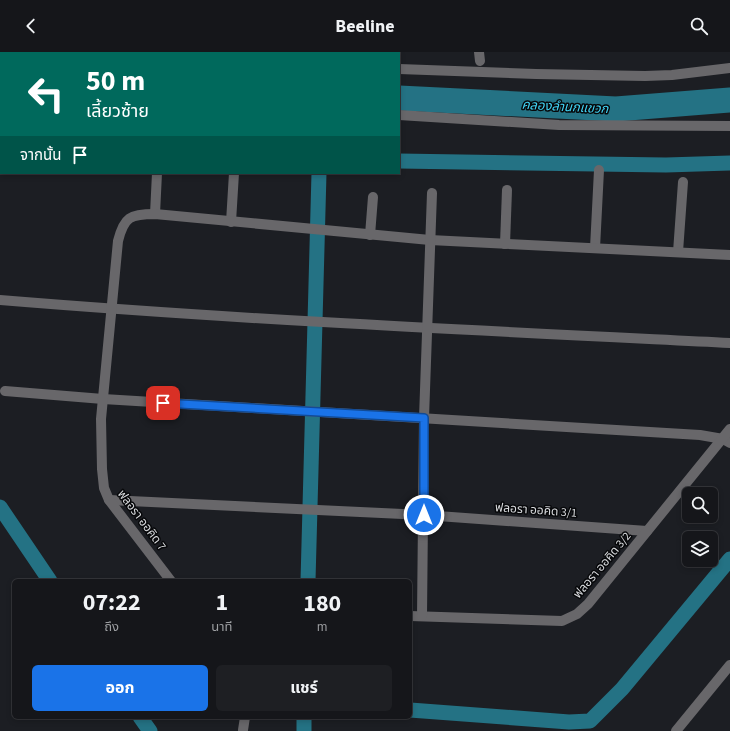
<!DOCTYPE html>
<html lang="th">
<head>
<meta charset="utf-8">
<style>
	body { margin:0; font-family:"Source Sans 3","Noto Sans Thai",sans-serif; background:#1e1f23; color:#f1f3f6; height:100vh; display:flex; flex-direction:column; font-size:15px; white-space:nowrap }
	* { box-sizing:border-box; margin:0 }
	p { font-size:13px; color:#9d9fa2 }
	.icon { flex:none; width:22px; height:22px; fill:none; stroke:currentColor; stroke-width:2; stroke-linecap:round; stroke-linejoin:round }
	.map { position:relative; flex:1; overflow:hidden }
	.drawer { position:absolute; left:12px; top:527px; width:400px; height:140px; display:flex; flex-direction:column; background:#15161a; border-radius:6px; box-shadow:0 2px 6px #0003,0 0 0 1px #343539 }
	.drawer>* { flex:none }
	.hud { position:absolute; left:0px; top:0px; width:400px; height:122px; box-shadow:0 2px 6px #0003,0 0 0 1px #343539; background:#00695c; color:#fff; overflow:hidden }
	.controls { position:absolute; left:682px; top:435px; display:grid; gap:8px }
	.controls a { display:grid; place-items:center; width:36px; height:36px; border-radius:6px; background:#15161a; box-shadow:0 2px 6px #0003,0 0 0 1px #343539; font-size:20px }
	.pin { position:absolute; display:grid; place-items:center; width:34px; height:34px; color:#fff; margin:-17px; border-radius:8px; box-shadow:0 2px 6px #0006 }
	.me { position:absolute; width:44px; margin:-22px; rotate:0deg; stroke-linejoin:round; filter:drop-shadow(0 0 3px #0008) }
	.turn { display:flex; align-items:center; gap:14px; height:84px; padding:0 20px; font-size:18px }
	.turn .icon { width:52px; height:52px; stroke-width:2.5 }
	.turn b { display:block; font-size:28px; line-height:34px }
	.then { display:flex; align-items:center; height:38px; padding:0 20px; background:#0003; gap:8px; font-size:15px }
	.eta { display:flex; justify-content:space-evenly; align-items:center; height:68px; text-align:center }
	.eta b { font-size:24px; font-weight:700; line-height:28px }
	.action { display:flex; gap:8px; margin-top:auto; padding:8px 20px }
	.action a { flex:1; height:46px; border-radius:6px; background:#1a73e8; color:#fff; font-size:16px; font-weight:700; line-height:46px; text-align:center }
	.action a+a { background:#1e1f23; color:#f1f3f6 }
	header { display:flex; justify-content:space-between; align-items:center; height:52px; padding:0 20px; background:#15161a; font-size:18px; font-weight:700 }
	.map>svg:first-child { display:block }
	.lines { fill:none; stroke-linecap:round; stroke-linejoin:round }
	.canal { stroke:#247284; stroke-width:15 }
	.river { stroke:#247284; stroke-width:25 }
	.minor { stroke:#68676a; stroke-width:10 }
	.route-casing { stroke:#114b97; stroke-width:10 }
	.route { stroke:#1a73e8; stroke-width:7 }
	.labels { text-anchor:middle; stroke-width:3; stroke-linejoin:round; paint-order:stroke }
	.street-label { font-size:12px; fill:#dbdde0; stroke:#07080a }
	.water-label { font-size:13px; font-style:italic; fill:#41d4f5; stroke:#07080a }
</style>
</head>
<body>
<header><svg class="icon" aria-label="back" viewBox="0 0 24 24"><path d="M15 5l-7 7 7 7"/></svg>Beeline<svg class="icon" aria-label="search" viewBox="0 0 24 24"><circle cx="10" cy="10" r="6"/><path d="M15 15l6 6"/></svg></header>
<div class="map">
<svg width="730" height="679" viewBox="0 0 730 679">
	<rect width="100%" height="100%" fill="#1c1e23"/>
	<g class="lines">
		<!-- canal -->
		<g class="canal">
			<path d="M0,69H1"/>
			<path d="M399,109L666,113L730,111"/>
			<path d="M0,455L50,529"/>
			<path d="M308,529L319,121"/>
			<path d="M410,658L569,670L590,669L622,637L730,507"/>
			<path d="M140,665L150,679"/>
			<path d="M304,679V665"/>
		</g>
		<!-- river -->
		<g class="river">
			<path d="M0,13H1"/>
			<path d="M399,46L616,57L730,48"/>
		</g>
		<!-- minor -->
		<g class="minor">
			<path d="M479,0L480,9"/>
			<path d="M399,17L536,22L645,24L672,23L730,16"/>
			<path d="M0,29H1"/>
			<path d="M399,63L559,73L730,74"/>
			<path d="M155,162L157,121"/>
			<path d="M231,170L234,121"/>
			<path d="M370,183L373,145"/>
			<path d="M505,192L507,138"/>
			<path d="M595,196L599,118"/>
			<path d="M678,200L683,130"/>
			<path d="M0,248C243,268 487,279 730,291"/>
			<path d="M5,339L103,347L700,383L723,387L730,391"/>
			<path d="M109,448L424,463L647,479"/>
			<path d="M171,529L109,448L104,436L102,417L101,367L118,189C124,165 130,162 155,162L430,188L730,203"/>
			<path d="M410,564L562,569L577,562L588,552L730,377"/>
			<path d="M422,564L424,366L432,141"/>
			<path d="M243,678L245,665"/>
			<path d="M676,679L730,613"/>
		</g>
	</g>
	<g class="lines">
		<!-- route casing -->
		<g class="route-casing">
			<path id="route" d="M163,351L424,366V463"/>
		</g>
		<!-- route -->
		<use href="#route" class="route"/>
	</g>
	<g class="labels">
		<!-- street labels -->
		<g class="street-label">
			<text transform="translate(536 458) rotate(4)" y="4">ฟลอรา ออคิด 3/1</text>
			<text transform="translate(142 468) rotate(53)" y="4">ฟลอรา ออคิด 7</text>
			<text transform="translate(602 513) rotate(-50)" y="4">ฟลอรา ออคิด 3/2</text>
		</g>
		<!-- water labels -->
		<g class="water-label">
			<text transform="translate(565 54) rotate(3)" y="5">คลองลำนกแขวก</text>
		</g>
	</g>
</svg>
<div class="controls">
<a><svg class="icon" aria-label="search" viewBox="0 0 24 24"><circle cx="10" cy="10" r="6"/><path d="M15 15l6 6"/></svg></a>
<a><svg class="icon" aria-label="layers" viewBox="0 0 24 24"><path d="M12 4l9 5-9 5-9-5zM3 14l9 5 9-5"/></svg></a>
</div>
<div class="pin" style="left:163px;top:351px;background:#d93025"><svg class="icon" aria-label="arrive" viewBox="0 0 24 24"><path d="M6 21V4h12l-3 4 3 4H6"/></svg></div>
<svg class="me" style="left:424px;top:463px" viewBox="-20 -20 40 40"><circle r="17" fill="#1a73e8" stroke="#fff" stroke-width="3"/><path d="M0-11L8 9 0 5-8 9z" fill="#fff"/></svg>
<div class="hud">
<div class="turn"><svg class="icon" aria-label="left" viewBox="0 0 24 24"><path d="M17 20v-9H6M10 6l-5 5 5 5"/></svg><div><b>50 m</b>เลี้ยวซ้าย</div></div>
<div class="then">จากนั้น<svg class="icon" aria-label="arrive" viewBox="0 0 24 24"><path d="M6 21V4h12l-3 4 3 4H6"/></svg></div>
</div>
<section class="drawer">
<div class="eta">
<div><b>07:22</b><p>ถึง</p></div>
<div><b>1</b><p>นาที</p></div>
<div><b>180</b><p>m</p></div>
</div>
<div class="action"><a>ออก</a><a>แชร์</a></div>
</section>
</div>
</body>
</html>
